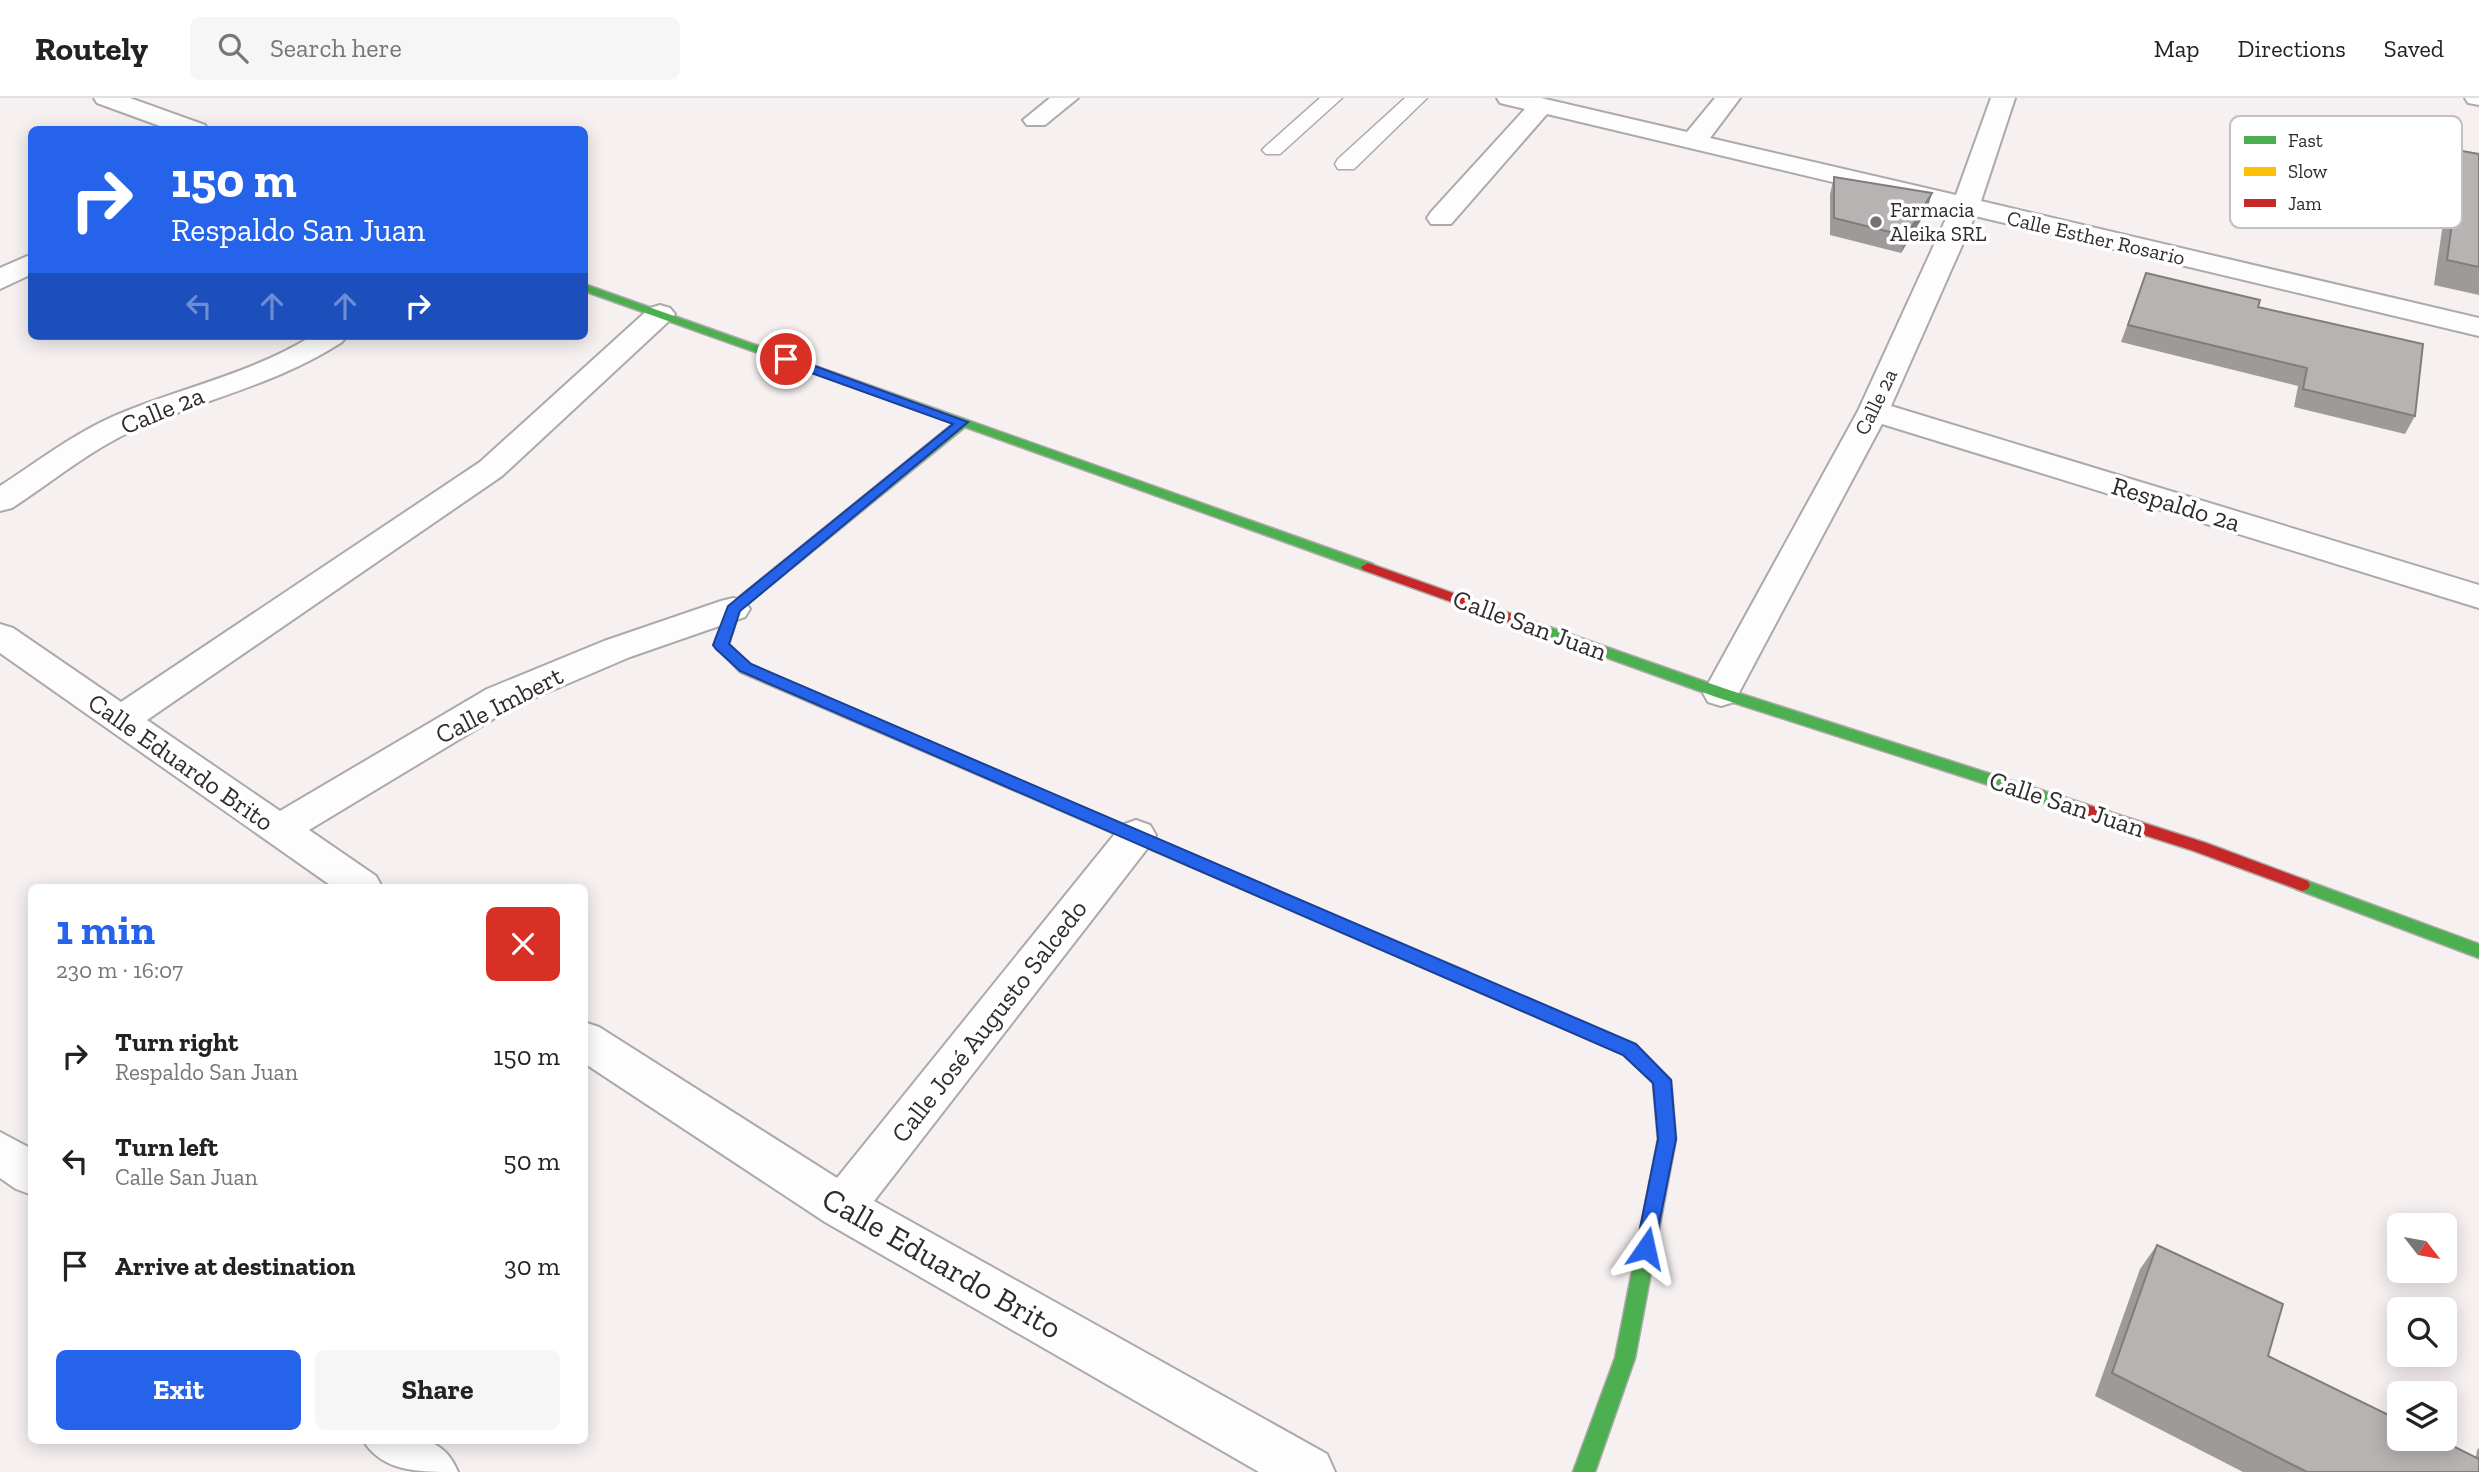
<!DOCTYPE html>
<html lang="en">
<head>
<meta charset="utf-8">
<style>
	body { margin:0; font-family:"Zilla Slab",serif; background:#f6f6f6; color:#222; height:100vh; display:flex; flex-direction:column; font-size:26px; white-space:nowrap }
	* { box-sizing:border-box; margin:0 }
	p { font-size:23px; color:#767676 }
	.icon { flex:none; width:38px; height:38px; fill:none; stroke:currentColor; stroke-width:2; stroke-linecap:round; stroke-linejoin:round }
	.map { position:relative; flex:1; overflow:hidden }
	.side { position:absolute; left:28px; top:786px; width:560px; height:560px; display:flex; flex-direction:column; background:#fff; border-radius:10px; box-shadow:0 4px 18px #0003 }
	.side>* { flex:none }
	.banner { position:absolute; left:28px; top:28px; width:560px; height:214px; border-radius:10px; box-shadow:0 4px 18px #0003; background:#2563eb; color:#fff; overflow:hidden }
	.needle { width:46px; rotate:121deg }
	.fabs { position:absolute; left:2387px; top:1115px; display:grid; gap:14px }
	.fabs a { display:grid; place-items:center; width:70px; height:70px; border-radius:10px; background:#fff; box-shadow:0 4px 18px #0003; font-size:35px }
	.pin { position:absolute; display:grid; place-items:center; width:60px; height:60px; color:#fff; margin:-30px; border:4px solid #fff; border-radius:50%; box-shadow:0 2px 7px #0007 }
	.me { position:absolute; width:77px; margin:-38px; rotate:11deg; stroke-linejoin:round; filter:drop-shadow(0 0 5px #0008) }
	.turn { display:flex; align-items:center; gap:24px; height:147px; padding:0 28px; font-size:32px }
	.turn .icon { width:91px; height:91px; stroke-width:2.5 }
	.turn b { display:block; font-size:49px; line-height:60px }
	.lanes { display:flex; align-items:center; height:66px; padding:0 28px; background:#0003; justify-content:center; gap:35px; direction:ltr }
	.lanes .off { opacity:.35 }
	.round { display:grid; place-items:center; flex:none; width:74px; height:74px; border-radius:10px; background:#f6f6f6 }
	.overview { display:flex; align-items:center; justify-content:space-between; height:119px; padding:0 28px }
	h1 { font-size:42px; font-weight:800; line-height:52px; color:#2563eb }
	.action { display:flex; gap:14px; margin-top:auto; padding:14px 28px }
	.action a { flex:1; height:80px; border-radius:10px; background:#2563eb; color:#fff; font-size:28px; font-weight:800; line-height:80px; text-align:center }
	.action a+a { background:#f6f6f6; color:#222 }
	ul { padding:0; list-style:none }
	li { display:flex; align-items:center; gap:21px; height:105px; padding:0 28px }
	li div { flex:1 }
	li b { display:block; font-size:26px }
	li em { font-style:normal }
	header { display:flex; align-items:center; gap:42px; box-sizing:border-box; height:98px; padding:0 35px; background:#fff; border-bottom:2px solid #e0e0e0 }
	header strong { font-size:33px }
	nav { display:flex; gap:38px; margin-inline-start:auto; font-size:24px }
	.search { width:490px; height:63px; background:#f6f6f6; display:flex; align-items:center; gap:18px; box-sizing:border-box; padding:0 24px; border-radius:10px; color:#767676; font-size:26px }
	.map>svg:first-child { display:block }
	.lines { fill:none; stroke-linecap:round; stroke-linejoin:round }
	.lane-casing { stroke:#ada9a8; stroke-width:3 }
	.street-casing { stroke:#ada9a8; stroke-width:4 }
	.fast-casing { stroke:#ada9a8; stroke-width:3 }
	.slow-casing { stroke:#ada9a8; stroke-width:3 }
	.jam-casing { stroke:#ada9a8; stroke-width:3 }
	.lane { fill:#fefdfd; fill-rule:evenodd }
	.street { fill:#fefdfd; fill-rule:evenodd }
	.fast { fill:#4caf50; fill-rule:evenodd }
	.slow { fill:#ffc107; fill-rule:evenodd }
	.jam { fill:#c62828; fill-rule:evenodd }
	.wall { fill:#9d9a99 }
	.shaded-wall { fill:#807d7d }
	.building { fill:#b7b3b2; stroke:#807d7d; stroke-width:2 }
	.route { fill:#2563eb; stroke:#184099; stroke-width:2 }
	.poi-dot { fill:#757170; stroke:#fff; stroke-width:2.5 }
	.labels { text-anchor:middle; stroke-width:7; stroke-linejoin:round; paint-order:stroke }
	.far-poi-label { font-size:21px; fill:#302c2b; stroke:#fff; text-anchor:start }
	.far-street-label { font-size:21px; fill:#302c2b; stroke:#fff }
	.street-label { font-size:26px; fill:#302c2b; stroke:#fff }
	.near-street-label { font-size:32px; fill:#302c2b; stroke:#fff }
	.key { fill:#fff; stroke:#c1c0bf; stroke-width:2 }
	.key-label { font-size:19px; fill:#302c2b }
</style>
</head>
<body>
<header>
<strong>Routely</strong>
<div class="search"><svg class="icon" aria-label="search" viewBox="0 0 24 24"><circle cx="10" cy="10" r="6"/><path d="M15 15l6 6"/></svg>Search here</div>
<nav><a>Map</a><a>Directions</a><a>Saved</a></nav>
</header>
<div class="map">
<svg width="2479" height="1374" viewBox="0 0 2479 1374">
	<rect width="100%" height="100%" fill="#f6f1f0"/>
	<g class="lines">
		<!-- lane casing -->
		<g class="lane-casing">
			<g id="lane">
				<path d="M1320,0H1342L1280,56H1266L1262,52L1266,48Z"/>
				<path d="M1405,0H1427L1354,71H1338L1335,66L1338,61Z"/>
			</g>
		</g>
		<!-- street casing -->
		<g class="street-casing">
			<g id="street">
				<path d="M94,0H130L205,27L208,32H171L97,5Z"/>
				<path d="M1050,0H1078L1045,27H1027L1023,22Z"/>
				<path d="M1497,0H1541L1687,34L1715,0H1740L1710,40L1956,97L1991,0H2015L1981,103L2479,220V238L1975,118L1891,308L2479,487V510L1882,326L1734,604L1721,608L1708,604L1703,595L1858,313L1950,112L1547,16L1451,126H1431L1427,120L1431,114L1525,11L1500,5Z"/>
				<path d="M2465,0H2479V7L2468,5Z"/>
				<path d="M32,156V176L0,191V170Z"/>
				<path d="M660,207L670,210L675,216L670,222L502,378L147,622L280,713L487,591L604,543L721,503L733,500L745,503L750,511L745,519L630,559L513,609L309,732L376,778L382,789H333L0,555V526L13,530L121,604L480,364L650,210Z"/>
				<path d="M312,238H347L342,244C278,286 204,301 134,332C90,352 52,384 12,410L0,413V388C37,364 73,336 114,318C179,290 251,276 312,238Z"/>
				<path d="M1136,722L1150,727L1156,737L1150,747L874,1103L1327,1356L1335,1374H1259L825,1124L584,965V924L599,929L837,1080L1122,727Z"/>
				<path d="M0,1034L32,1051V1097L16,1091L0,1080Z"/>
				<path d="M363,1342C404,1342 440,1330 458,1374C418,1374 382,1374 363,1342Z"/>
			</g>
		</g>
		<!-- fast casing -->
		<g class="fast-casing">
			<g id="fast">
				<path d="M584,186L1373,466L1375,469L1373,472H1363L965,329L739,513L729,546L750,566L1215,766L1217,770L1215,774H1203L740,574L714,547L728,508L954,325L584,193Z"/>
				<path d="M1532,523L1726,591L2066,700L2068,704L2060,710L1716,599L1527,531L1525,528L1527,525Z"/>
				<path d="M2302,781L2479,846V860L2296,791L2294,787L2296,783Z"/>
				<path d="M1462,872L1635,946L1671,982L1676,1041L1635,1260L1595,1374H1573L1615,1260L1658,1041L1653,985L1623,956L1456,884L1453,879L1456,874Z"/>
			</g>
		</g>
		<!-- slow casing -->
		<g class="slow-casing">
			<path id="slow" d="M1209,764L1468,874L1471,879L1468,884L1462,886L1456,884L1203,774L1201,770L1203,766Z"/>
		</g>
		<!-- jam casing -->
		<g class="jam-casing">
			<g id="jam">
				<path d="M1368,465L1537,525L1539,528L1532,533L1527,531L1363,472L1361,469Z"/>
				<path d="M2060,698L2206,745L2308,783L2310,787L2308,791L2302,793L2194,753L2054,708L2052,704Z"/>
			</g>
		</g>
		<!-- lane -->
		<use href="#lane" class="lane"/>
		<!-- street -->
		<use href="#street" class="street"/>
		<!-- fast -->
		<use href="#fast" class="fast"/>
		<!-- slow -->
		<use href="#slow" class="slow"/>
		<!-- jam -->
		<use href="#jam" class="jam"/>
	</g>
	<!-- wall -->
	<g class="wall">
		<path d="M2462,53L2479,56V197L2434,187L2450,77Z"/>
		<path d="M1834,79L1927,112L1901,155L1830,137V96Z"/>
		<path d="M2146,175L2258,209L2415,318L2405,336L2294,309L2298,288L2121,244Z"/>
		<path d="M2157,1147L2268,1258L2476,1359L2477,1352L2479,1350V1374H2243L2095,1298L2140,1171Z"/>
	</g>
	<!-- shaded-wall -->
	<path class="shaded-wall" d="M1932,95L1927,112L1901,155L1906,138Z"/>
	<!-- building -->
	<g class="building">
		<path d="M2462,53L2479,56V169L2447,162Z"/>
		<path d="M1834,79L1932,95L1906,138L1834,120Z"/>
		<path d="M2146,175L2260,202L2258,209L2423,246L2415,318L2303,291L2307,270L2128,227Z"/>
		<path d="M2157,1147L2283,1206L2268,1258L2399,1322V1340H2437L2479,1361V1374H2307L2112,1275Z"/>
	</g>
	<!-- route -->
	<path class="route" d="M781,259H790L968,324L740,513L729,546L751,566L1636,946L1671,982L1676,1041L1653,1156L1646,1159L1639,1156L1636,1150L1658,1041L1653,985L1623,957L740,573L716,551L713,547L728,508L953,326L781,264Z"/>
	<!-- markers -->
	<circle class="poi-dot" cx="1876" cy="124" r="7"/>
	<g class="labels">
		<!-- far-poi labels -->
		<g class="far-poi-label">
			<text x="1890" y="119">Farmacia<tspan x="1890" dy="24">Aleika SRL</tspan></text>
		</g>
		<!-- far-street labels -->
		<g class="far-street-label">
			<text transform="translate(2096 140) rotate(13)" y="7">Calle Esther Rosario</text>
			<text transform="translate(1876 304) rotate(-64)" y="7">Calle 2a</text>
		</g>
		<!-- street labels -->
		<g class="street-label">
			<text transform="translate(162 312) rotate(-22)" y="9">Calle 2a</text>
			<text transform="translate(2176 406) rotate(17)" y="9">Respaldo 2a</text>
			<text transform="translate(1530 527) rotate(20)" y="9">Calle San Juan</text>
			<text transform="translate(499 607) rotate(-27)" y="9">Calle Imbert</text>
			<text transform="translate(181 664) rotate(35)" y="9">Calle Eduardo Brito</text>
			<text transform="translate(2067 706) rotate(18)" y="9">Calle San Juan</text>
			<text transform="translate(989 923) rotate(-52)" y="9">Calle José Augusto Salcedo</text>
		</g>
		<!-- near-street labels -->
		<g class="near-street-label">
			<text transform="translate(942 1165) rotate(30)" y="11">Calle Eduardo Brito</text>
		</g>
	</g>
	<!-- legend -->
	<rect x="2230" y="18" width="232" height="112" rx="10" class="key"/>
	<rect x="2244" y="38" width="32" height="8" fill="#4caf50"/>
	<rect x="2244" y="69" width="32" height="9" fill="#ffc107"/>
	<rect x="2244" y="101" width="32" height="8" fill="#c62828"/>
	<g class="key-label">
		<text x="2288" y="49">Fast</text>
		<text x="2288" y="80">Slow</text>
		<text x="2288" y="112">Jam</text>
	</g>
</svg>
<div class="fabs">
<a><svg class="needle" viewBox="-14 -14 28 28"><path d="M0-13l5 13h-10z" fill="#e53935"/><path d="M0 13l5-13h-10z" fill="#767676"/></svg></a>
<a><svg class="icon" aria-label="search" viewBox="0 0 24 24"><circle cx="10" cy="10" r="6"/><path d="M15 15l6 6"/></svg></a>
<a><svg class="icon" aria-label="layers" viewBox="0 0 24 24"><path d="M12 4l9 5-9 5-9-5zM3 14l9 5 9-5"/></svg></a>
</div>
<div class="pin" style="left:786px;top:261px;background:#d93025"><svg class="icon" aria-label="arrive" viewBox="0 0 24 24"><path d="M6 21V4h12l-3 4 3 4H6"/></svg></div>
<svg class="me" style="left:1646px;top:1150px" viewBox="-20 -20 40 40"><path d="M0-17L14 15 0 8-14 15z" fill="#2563eb" stroke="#fff" stroke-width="4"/></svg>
<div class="banner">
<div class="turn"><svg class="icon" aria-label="right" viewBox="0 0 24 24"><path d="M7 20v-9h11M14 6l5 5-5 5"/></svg><div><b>150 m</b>Respaldo San Juan</div></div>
<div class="lanes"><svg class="icon off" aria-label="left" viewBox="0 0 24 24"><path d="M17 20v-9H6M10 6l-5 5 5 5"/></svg><svg class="icon off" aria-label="ahead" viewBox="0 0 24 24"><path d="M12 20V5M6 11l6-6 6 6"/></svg><svg class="icon off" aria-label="ahead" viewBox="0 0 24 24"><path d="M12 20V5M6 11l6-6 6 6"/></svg><svg class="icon" aria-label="right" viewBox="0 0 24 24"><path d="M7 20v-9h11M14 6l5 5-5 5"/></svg></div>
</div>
<section class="side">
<div class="overview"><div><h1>1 min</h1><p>230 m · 16:07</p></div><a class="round" style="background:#d93025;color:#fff"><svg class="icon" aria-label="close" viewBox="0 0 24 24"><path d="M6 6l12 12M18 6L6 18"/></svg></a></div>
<ul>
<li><svg class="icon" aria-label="right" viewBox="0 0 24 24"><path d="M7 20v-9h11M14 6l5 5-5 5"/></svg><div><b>Turn right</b><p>Respaldo San Juan</p></div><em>150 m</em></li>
<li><svg class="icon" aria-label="left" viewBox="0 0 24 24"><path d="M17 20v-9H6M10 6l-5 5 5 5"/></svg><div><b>Turn left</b><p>Calle San Juan</p></div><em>50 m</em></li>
<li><svg class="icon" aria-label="arrive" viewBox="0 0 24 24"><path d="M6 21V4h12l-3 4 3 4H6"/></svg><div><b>Arrive at destination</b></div><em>30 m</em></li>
</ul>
<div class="action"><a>Exit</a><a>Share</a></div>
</section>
</div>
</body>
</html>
